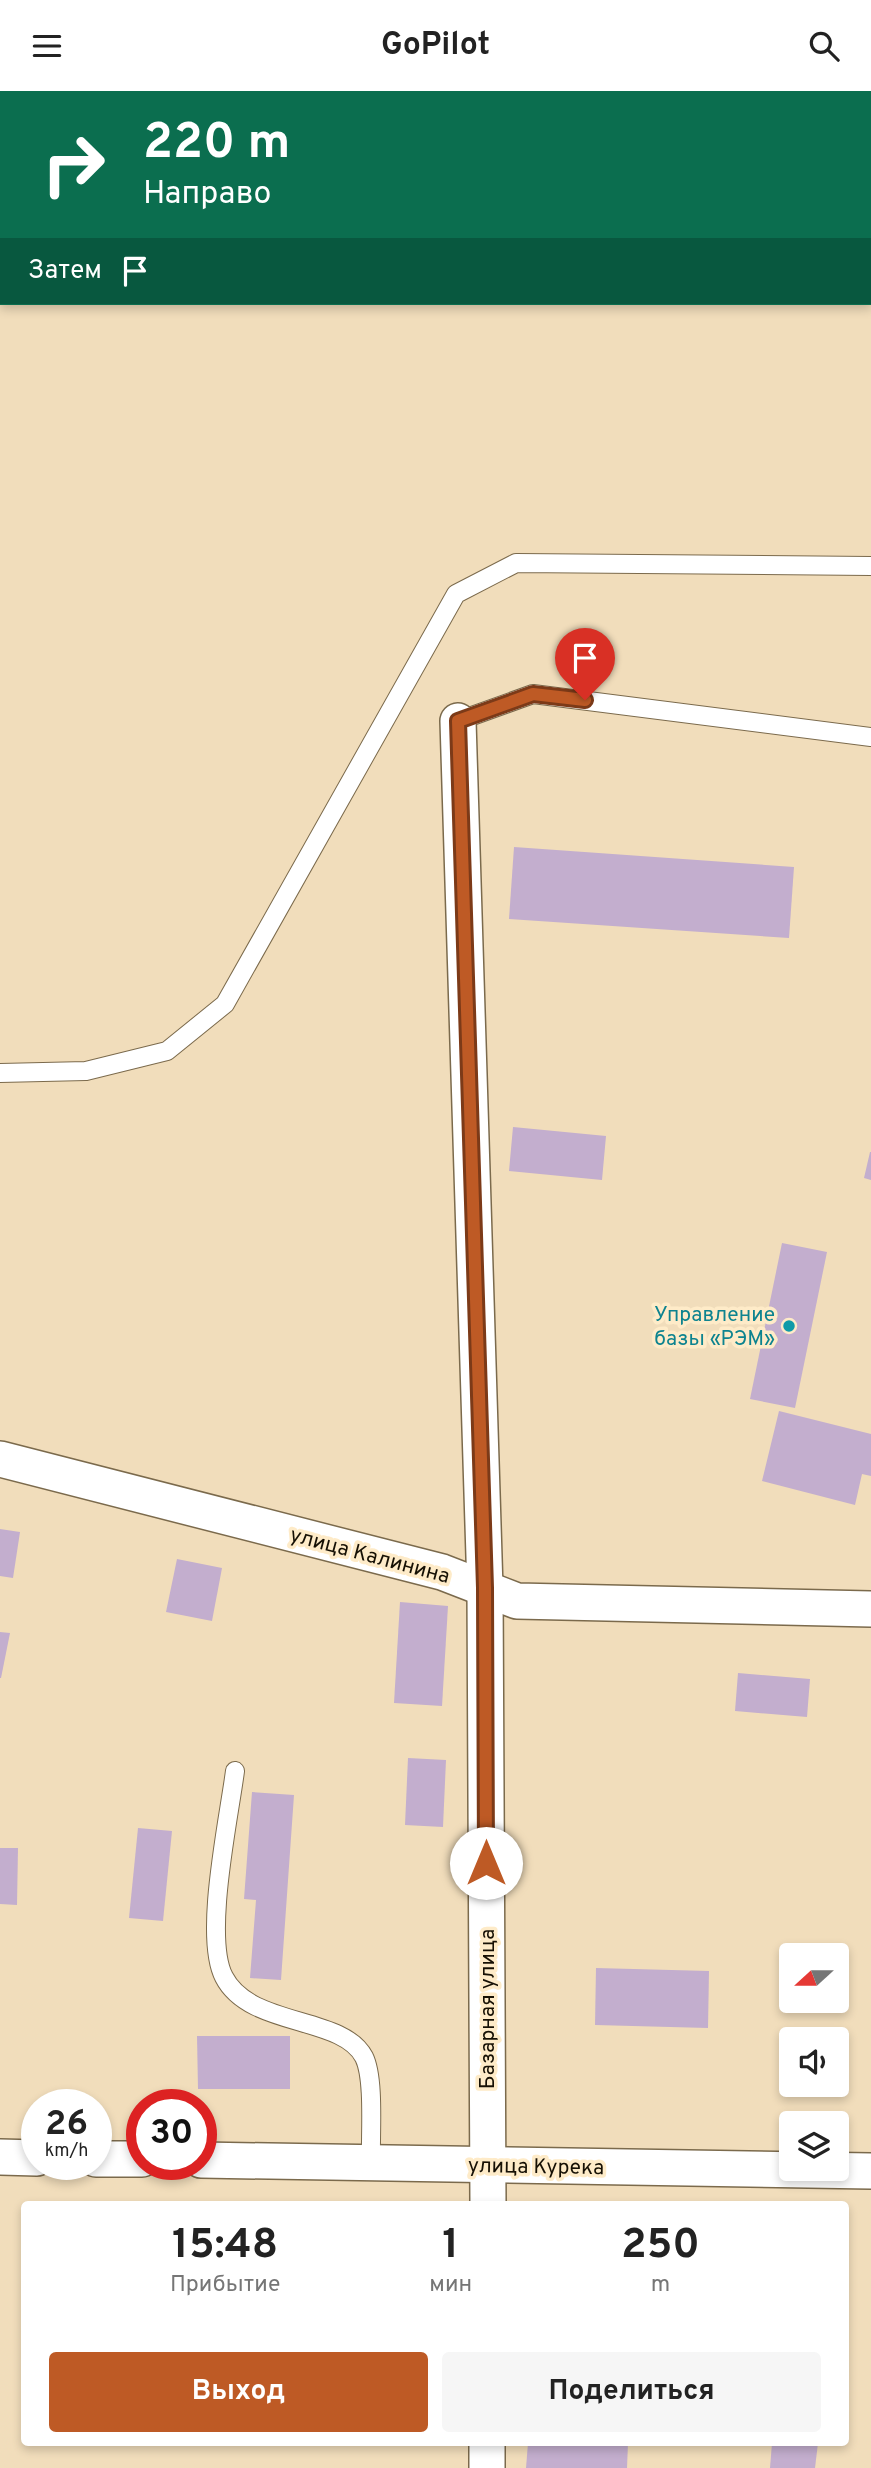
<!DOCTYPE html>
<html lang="ru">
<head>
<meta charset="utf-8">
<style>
	body { margin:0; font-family:Overpass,sans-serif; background:#f6f6f6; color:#222; height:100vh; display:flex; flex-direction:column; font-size:26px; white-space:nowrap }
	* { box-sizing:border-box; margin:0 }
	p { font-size:23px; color:#767676 }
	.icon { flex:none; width:38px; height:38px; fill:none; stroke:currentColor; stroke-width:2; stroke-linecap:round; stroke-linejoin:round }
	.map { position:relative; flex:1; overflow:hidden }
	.side { position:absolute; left:21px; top:2110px; width:828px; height:245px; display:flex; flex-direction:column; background:#fff; border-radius:7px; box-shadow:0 4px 10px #0003 }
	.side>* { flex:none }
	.hud { position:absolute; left:0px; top:0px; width:872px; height:214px; box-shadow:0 4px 10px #0003; background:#0b6e4f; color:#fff; overflow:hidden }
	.needle { width:46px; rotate:249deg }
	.tools { position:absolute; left:779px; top:1852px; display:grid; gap:14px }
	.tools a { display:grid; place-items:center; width:70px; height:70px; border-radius:7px; background:#fff; box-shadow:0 4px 10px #0003; font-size:35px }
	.speed { position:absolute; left:21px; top:1998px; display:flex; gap:14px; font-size:35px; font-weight:700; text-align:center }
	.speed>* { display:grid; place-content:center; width:91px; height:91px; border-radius:50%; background:#fff; box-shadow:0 4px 10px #0003; line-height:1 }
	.speed small { font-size:18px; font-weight:400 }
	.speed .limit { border:10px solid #d22; background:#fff; color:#111 }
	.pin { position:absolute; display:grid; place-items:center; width:60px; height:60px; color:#fff; margin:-72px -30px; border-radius:50% 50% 50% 0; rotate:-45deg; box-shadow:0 0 7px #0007 }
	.pin .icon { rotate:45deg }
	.me { position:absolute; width:77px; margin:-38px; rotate:0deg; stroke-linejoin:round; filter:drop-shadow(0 0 5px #0008) }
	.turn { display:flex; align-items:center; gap:24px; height:147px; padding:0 28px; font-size:32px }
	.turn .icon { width:91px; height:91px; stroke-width:2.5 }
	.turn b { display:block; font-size:49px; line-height:60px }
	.then { display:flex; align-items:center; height:66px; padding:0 28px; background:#0003; gap:14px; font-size:26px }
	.eta { display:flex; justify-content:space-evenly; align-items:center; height:119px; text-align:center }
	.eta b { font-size:42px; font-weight:700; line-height:49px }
	.button { display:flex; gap:14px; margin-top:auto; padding:14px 28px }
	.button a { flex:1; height:80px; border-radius:7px; background:#be5a25; color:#fff; font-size:28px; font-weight:700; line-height:80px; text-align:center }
	.button a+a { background:#f6f6f6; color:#222 }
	header { display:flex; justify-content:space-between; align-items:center; height:91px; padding:0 28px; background:#fff; font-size:32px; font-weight:700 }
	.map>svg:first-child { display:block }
	.building { fill:#c3aece }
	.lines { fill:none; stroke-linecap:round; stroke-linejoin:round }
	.service-casing { stroke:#7b6a4c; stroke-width:20 }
	.minor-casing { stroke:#7b6a4c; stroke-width:38 }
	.service { stroke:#fff; stroke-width:18 }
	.minor { stroke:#fff; stroke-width:35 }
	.route-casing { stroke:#7c3a18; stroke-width:18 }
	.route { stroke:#be5a25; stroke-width:12 }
	.culture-dot { fill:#0f9aa8; stroke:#feebc8; stroke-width:2.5 }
	.labels { text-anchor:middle; stroke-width:7; stroke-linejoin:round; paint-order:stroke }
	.culture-label { font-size:21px; fill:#0d838f; stroke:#feebc8; text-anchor:end }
	.street-label { font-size:21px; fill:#161004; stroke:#feebc8 }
</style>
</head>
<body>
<header><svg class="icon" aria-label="menu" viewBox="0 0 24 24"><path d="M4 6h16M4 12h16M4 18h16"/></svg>GoPilot<svg class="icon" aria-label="search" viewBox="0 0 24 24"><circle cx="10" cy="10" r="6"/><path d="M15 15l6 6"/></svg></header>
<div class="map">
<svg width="871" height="2377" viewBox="0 0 871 2377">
	<rect width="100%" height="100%" fill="#f1ddbb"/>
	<!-- building -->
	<g class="building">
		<path d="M514,756L794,776L789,847L509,828Z"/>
		<path d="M513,1036L606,1045L602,1089L509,1080Z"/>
		<path d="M870,1061H871V1089L864,1087Z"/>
		<path d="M782,1152L827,1161L795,1317L750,1308Z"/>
		<path d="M779,1320L871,1343V1385L862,1383L855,1414L762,1390Z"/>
		<path d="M0,1438L20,1441L13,1487L0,1485Z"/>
		<path d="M177,1468L222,1477L212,1530L166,1521Z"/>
		<path d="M400,1511L448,1515L442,1615L394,1612Z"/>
		<path d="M0,1541L10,1542L1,1587H0Z"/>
		<path d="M738,1582L810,1588L807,1626L735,1620Z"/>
		<path d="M408,1667L446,1669L443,1736L405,1734Z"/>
		<path d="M252,1701L294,1704L281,1889L250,1887L256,1809L244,1808Z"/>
		<path d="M138,1737L172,1740L163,1830L129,1827Z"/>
		<path d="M0,1757H18L17,1814L0,1813Z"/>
		<path d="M596,1877L709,1880L708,1937L595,1934Z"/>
		<path d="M197,1945H290V1998H198Z"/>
		<path d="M528,2352H628L627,2377H526Z"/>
		<path d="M772,2352H818L815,2377H770Z"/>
	</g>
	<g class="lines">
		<!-- service casing -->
		<g class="service-casing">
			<g id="service">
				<path d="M458,630L533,603L871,646"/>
				<path d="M0,982L86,980L167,960L225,913L456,503L516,472L871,475"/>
				<path d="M235,1680C229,1727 203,1846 224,1886C250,1937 342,1924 364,1966C375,1988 370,2046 371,2072"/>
			</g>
		</g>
		<!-- minor casing -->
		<g class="minor-casing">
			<g id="minor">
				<path d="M458,630L485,1498L488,2114"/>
				<path d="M0,1368L442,1481L517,1510L871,1518"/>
				<path d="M0,2066L37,2067"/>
				<path d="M96,2068H142"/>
				<path d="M201,2069L871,2080"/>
				<path d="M487,2377V2352"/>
			</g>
		</g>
		<!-- service -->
		<use href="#service" class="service"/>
		<!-- minor -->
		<use href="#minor" class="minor"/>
	</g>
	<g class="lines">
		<!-- route casing -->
		<g class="route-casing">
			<path id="route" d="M486,1772L485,1497L458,630L533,603L585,609"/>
		</g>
		<!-- route -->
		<use href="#route" class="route"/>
	</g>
	<!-- markers -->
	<circle class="culture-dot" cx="789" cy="1235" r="7"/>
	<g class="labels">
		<!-- culture labels -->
		<g class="culture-label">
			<text x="775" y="1230">Управление<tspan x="775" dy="24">базы «РЭМ»</tspan></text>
		</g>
		<!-- street labels -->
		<g class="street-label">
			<text transform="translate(370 1464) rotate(15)" y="7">улица Калинина</text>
			<text transform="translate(487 1918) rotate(-90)" y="7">Базарная улица</text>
			<text transform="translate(536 2075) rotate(1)" y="7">улица Курека</text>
		</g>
	</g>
</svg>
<div class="tools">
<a><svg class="needle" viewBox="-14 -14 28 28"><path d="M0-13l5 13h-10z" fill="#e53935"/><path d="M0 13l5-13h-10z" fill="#767676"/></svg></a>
<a><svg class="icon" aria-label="sound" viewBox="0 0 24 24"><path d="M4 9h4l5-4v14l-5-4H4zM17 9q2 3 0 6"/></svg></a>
<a><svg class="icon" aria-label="layers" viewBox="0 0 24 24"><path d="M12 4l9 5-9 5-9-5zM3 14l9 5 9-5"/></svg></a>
</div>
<div class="speed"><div>26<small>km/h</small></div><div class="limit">30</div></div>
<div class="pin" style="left:585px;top:609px;background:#d93025"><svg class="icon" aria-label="arrive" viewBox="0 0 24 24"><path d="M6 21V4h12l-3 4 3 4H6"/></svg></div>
<svg class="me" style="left:486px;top:1772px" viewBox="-20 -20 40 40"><circle r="19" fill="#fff"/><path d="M0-13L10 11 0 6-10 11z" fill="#be5a25"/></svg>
<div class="hud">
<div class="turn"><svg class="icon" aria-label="right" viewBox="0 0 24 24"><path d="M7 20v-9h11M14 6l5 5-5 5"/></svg><div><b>220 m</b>Направо</div></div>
<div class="then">Затем<svg class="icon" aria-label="arrive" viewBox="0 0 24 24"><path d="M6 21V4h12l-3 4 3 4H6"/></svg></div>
</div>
<section class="side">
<div class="eta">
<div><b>15:48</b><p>Прибытие</p></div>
<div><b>1</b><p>мин</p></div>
<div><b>250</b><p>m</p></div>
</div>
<div class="button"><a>Выход</a><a>Поделиться</a></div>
</section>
</div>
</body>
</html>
